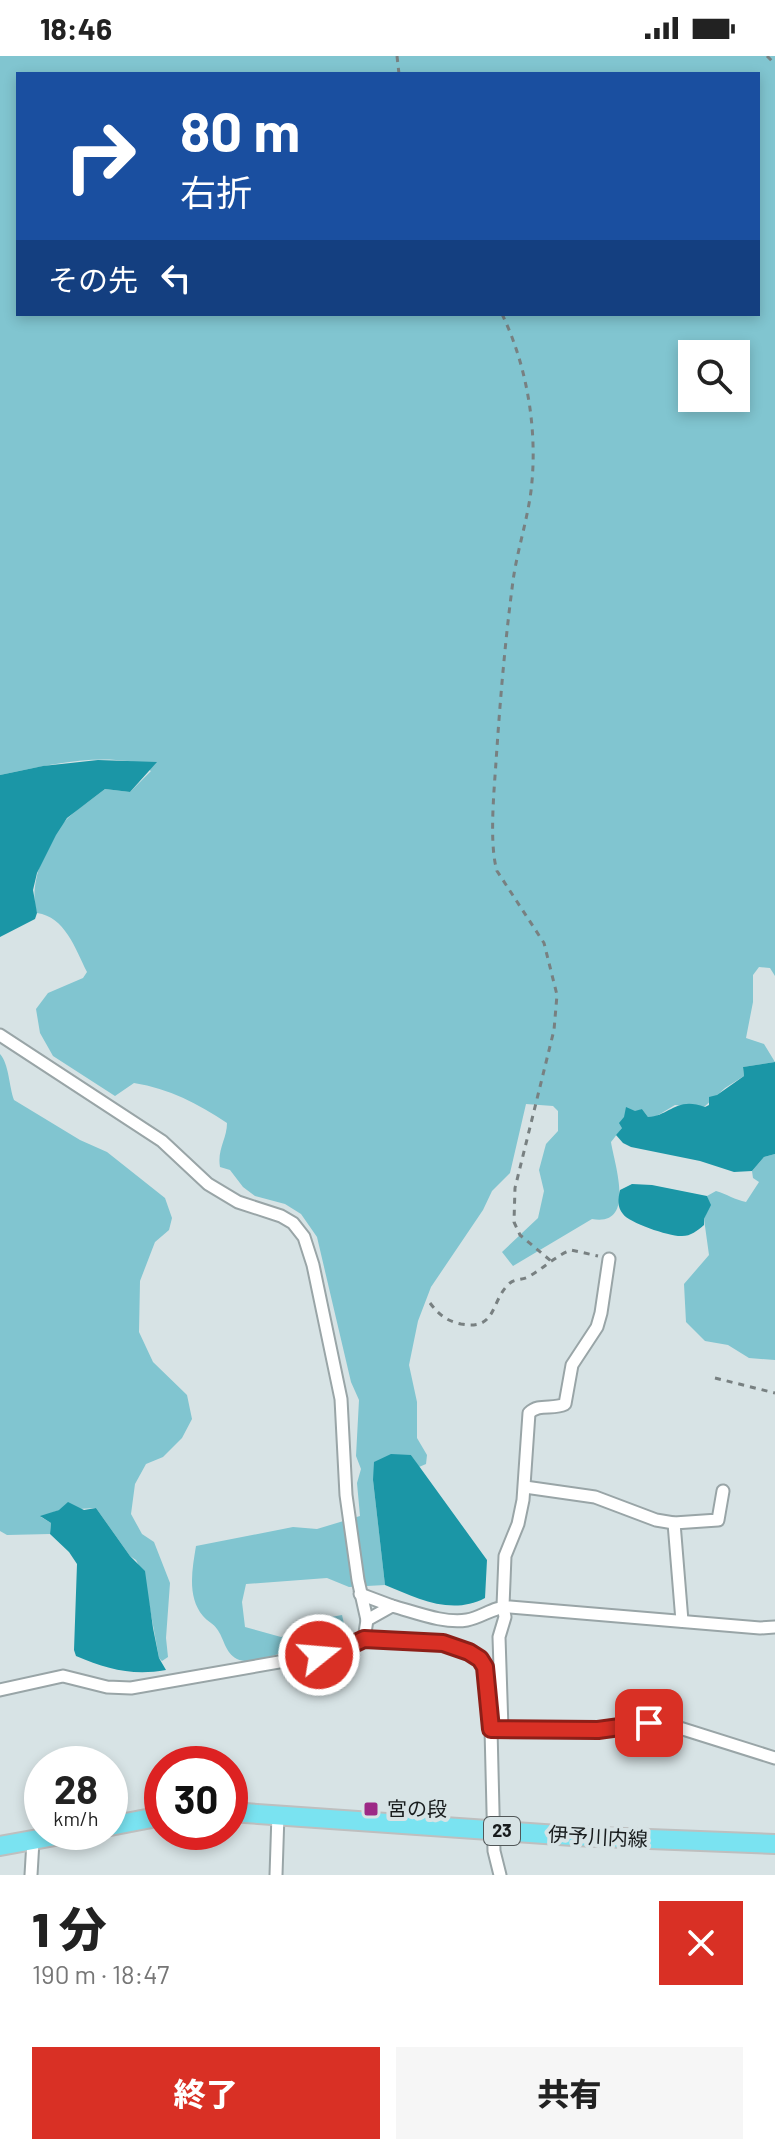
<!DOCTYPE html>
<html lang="ja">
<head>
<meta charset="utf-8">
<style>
	body { margin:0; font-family:Barlow,"Noto Sans JP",sans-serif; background:#f6f6f6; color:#222; height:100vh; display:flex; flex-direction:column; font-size:30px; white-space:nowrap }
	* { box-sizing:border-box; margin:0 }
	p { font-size:26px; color:#767676 }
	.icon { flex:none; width:44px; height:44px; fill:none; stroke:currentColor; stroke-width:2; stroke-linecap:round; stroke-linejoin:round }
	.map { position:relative; height:1819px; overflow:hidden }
	.panel { display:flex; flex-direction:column; background:#fff; flex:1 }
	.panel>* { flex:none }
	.guide { position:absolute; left:16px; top:16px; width:744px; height:244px; border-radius:0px; box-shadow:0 4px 12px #0003; background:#1a4fa0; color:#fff; overflow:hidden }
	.controls { position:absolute; left:678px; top:284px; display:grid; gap:16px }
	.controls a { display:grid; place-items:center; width:72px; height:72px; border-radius:0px; background:#fff; box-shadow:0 4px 12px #0003; font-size:40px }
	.speed { position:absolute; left:24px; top:1690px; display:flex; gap:16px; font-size:40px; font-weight:700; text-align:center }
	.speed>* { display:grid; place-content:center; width:104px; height:104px; border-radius:50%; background:#fff; box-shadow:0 4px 12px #0003; line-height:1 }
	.speed small { font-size:20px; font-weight:400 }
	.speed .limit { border:12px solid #d22; background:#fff; color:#111 }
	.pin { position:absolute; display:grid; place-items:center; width:68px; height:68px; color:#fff; margin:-34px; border-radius:16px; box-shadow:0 4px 12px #0006 }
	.me { position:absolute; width:88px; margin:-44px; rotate:73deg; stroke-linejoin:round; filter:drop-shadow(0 0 6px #0008) }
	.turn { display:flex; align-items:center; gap:28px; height:168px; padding:0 32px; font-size:36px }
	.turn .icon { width:104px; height:104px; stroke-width:2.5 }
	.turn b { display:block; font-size:56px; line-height:68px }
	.then { display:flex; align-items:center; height:76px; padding:0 32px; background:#0003; gap:16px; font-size:30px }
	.round { display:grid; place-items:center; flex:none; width:84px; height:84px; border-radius:0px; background:#f6f6f6 }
	.overview { display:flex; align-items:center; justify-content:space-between; height:136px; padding:0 32px }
	h1 { font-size:48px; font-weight:800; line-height:60px }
	.primary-button { display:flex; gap:16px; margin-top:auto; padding:16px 32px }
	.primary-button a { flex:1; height:92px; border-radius:0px; background:#d93025; color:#fff; font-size:32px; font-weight:800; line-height:92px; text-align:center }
	.primary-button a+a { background:#f6f6f6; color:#222 }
	.status { display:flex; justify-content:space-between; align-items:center; height:56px; padding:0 40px; background:#fff; direction:ltr }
	.status svg { height:22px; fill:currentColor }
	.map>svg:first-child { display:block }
	.green { fill:#81c5d0; fill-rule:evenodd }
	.water { fill:#1b96a6 }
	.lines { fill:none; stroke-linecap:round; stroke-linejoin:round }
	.street-casing { stroke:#99a5a7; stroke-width:15 }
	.primary-casing { stroke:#bebfbf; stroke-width:22 }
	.path { stroke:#788081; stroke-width:3; stroke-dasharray:6 6; stroke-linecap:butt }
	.street { stroke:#fff; stroke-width:11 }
	.primary { stroke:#7ae3f1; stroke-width:18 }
	.route-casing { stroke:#8d1f18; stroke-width:20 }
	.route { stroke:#d93025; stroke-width:14 }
	.poi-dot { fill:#9c2986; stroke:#d7e3e5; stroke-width:3 }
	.labels { text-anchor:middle; stroke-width:8; stroke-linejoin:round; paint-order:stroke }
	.shield { fill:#d7e3e5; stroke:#515758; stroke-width:2 }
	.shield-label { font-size:18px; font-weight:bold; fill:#171b1c }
	.poi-label { font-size:20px; fill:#171b1c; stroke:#d7e3e5; text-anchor:start }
	.street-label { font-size:20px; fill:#171b1c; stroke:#d7e3e5 }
</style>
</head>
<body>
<div class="status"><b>18:46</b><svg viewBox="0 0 49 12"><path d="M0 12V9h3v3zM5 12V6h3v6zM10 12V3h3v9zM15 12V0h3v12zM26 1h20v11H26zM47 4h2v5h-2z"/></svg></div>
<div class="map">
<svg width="775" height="1819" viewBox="0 0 775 1819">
	<rect width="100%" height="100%" fill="#d7e3e5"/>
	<!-- green -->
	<g class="green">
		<path d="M0,0H775V920L770,912L759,911L753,919V946L746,982L764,988L775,1006L743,1011L744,1020L725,1032L704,1051L675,1049L655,1061H648L642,1053L624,1062L622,1072L611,1086C614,1107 637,1171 592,1163L513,1210L502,1196L538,1162L544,1135L539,1114L546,1088L558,1075V1055L553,1050L526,1048L510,1117L492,1135L483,1154L431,1231L418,1265L409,1309L417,1346V1382L427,1399L426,1408L419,1411L411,1399L373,1424L385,1529L349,1531L327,1522L246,1528L242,1546L245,1571L281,1581L305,1574L320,1563L342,1559L346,1576C329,1597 324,1586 303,1590C286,1593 254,1611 237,1603C225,1597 224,1582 217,1573C214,1568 207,1565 203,1560C187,1541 192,1514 196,1490L293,1471L317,1473L360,1460L357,1427L361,1413L356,1400L359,1344L351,1326L317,1181L301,1158L285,1148L255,1140L243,1131L230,1114L220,1111C217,1093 227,1083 227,1067C197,1047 170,1033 134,1027L115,1040L53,1000L40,977L36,953L48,937L83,922L87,916C75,892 65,861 37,857C27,828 48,780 70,760C81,750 94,742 105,733L130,736L151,715C144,711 136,706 128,705C86,699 40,711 0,719ZM18,18H758V258H18ZM692,298H736V342H692Z"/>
		<path d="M0,998C9,1008 9,1030 14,1044L80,1084L107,1096L165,1142L172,1162L169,1174L155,1186L140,1225L139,1276L153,1306L187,1339L192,1363L182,1382L163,1401L146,1408L135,1428L131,1458L142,1478L154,1486L170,1527L166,1582L168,1601L162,1605L159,1602L144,1520L136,1504L130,1500L96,1452L59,1454L41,1461L51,1467L50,1478L7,1479L0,1475Z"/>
		<path d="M775,1098V1304L749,1302L728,1289L705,1285L686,1266L684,1228L709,1199L704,1163L710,1149L707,1140L716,1135C727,1138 735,1144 746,1146L759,1126L753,1122L752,1115L764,1101Z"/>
	</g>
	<!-- water -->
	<g class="water">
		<path d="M98,704L157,706L130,736L105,733L67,762L56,779L37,817L33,834L37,857L35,863L0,881V719L43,710Z"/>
		<path d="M775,1006V1098L764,1101L752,1115L734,1116L700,1105L631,1091L623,1087L616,1079L622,1072L619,1067L624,1061L626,1051L635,1055L642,1053L648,1061C670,1060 676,1040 705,1051L709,1049V1041L717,1039L744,1020L743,1011Z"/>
		<path d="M632,1128L652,1129L707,1140L711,1149L704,1163V1169C697,1175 691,1180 682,1180C671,1181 629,1167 623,1158C617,1151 618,1143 620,1134Z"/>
		<path d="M391,1398L411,1399L487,1504L485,1542C451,1560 417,1542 385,1529L373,1424L374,1406Z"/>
		<path d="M68,1446L84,1454L96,1452L130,1500L145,1515L153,1572L159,1602L166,1614C132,1620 107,1613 76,1600L74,1594L77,1508L69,1496L50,1478L51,1467L40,1460L59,1454Z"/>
	</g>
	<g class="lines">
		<!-- street casing -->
		<g class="street-casing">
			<g id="street">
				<path d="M0,979L162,1085L208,1128L238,1146L281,1160L293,1167L304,1181L313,1209L341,1343L346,1439L358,1524L367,1564"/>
				<path d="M525,1431L595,1441L656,1464L674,1467L718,1464L723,1435"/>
				<path d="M674,1467L682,1565"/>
				<path d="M360,1538L392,1550"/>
				<path d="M364,1583L367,1564L392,1550C415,1556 444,1568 467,1564C483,1561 494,1550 510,1551L760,1572L775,1571"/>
				<path d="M0,1634L63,1620L107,1631L131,1632L319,1599L345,1592L364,1583L443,1587L469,1596L480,1603L485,1611L491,1673L494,1795L500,1819"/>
				<path d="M497,1673L598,1674L649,1667L667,1668L775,1702"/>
				<path d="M502,1673L499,1581L505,1561L503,1550L505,1500L518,1468L523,1444L529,1357C539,1347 553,1354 565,1348L572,1309L597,1271L601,1257L609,1203"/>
				<path d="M31,1819L33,1785"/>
				<path d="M276,1819L278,1758"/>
			</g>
		</g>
		<!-- primary casing -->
		<g class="primary-casing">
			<g id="primary">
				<path d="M230,1756L573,1780L775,1788"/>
				<path d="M110,1770L162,1760"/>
				<path d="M0,1790L77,1776"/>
			</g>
		</g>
		<!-- path -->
		<g class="path">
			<path d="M397,0L399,18"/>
			<path d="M767,0L775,8"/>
			<path d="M502,258C528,312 538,377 531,435C527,466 517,495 513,525C505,585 500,646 496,706C494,736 489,788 497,815L544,887L557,939L554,974L515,1132L514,1166L520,1179L551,1205"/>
			<path d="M430,1247C439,1259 447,1265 461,1268C498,1275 490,1244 510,1227C515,1223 522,1224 528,1221C543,1213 555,1200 571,1194L598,1200"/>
			<path d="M715,1322L775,1337"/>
		</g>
		<!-- street -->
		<use href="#street" class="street"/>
		<!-- primary -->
		<use href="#primary" class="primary"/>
	</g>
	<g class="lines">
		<!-- route casing -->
		<g class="route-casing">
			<path id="route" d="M319,1599L345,1592L364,1583L443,1587L469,1596L480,1603L485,1611L491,1673L598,1674L649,1667"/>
		</g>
		<!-- route -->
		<use href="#route" class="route"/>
	</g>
	<!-- markers -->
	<rect class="poi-dot" x="363" y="1745" width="16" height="16" rx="4"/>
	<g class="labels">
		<!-- shield labels -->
		<rect class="shield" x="484" y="1761" width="36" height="28" rx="6"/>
		<g class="shield-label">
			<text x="502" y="1781">23</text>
		</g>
		<!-- poi labels -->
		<g class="poi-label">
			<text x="387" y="1760">宮の段</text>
		</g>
		<!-- street labels -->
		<g class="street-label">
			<text transform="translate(598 1781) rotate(3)" y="7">伊予川内線</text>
		</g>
	</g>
</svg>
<div class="controls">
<a><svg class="icon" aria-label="search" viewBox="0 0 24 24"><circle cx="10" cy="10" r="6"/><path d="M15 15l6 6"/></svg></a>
</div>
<div class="speed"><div>28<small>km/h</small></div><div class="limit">30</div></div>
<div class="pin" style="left:649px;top:1667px;background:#d93025"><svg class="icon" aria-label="arrive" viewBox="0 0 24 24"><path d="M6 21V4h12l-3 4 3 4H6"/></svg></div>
<svg class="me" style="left:319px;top:1599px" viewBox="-20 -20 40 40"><circle r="17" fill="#d93025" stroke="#fff" stroke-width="3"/><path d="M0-11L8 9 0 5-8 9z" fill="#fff"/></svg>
<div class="guide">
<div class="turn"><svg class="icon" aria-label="right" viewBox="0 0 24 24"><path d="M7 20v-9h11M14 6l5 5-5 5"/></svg><div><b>80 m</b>右折</div></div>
<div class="then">その先<svg class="icon" aria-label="left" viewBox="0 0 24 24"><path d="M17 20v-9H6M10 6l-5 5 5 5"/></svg></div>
</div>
</div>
<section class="panel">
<div class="overview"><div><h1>1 分</h1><p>190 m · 18:47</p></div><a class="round" style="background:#d93025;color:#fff"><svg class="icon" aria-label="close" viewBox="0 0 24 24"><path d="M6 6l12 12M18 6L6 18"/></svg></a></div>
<div class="primary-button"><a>終了</a><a>共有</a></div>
</section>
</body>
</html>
